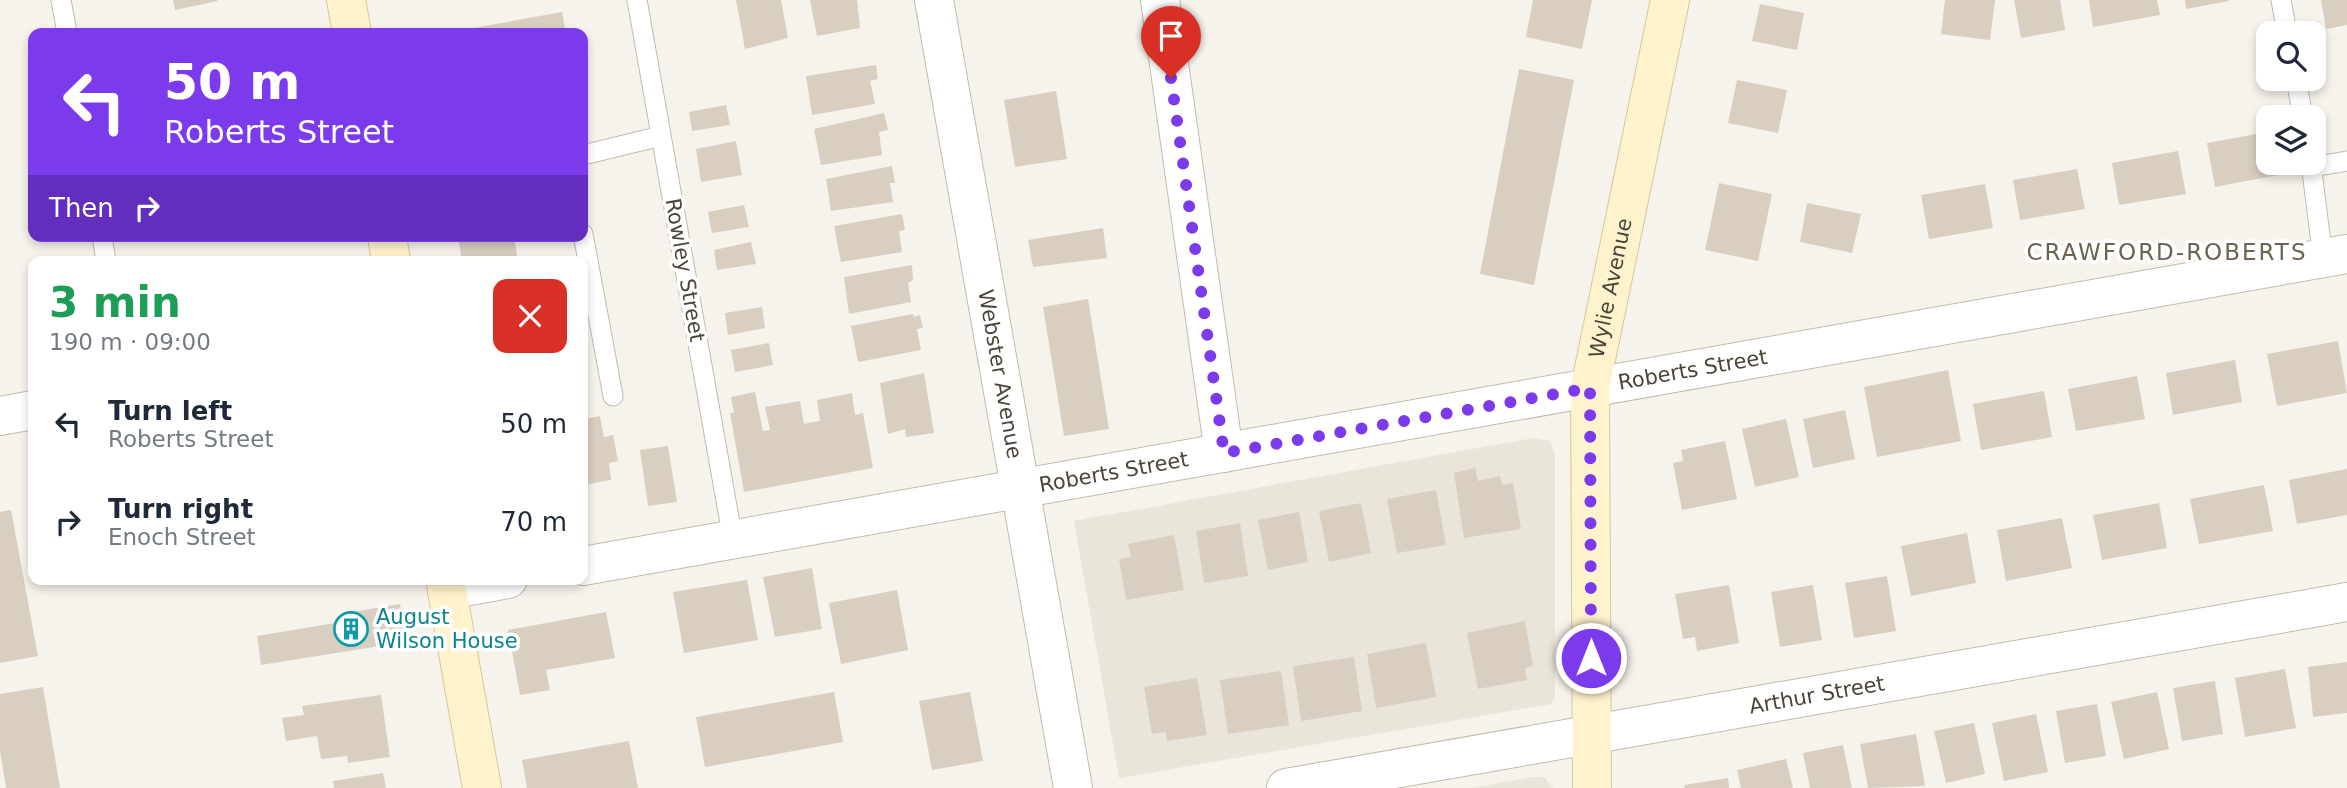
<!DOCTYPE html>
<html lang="en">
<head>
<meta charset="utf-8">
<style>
	body { margin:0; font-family:"DejaVu Sans",sans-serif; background:#f6f6f7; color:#1f2937; height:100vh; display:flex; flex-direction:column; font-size:26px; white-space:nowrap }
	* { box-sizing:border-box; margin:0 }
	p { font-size:23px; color:#747a83 }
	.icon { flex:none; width:38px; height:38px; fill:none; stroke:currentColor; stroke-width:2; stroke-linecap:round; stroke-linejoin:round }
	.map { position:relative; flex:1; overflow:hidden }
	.drawer { position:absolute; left:28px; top:256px; width:560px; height:329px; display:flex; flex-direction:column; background:#fff; border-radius:14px; box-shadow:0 4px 10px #0003 }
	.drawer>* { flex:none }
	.guide { position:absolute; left:28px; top:28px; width:560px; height:214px; border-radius:14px; box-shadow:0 4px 10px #0003; background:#7c3aed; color:#fff; overflow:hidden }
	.fabs { position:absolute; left:2256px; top:21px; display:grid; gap:14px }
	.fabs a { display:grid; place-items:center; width:70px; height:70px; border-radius:14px; background:#fff; box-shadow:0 4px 10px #0003; font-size:35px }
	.pin { position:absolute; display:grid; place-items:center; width:60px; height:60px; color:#fff; margin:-72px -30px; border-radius:50% 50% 50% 0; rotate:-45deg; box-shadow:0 0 7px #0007 }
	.pin .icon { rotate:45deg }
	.me { position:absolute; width:77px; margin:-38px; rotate:0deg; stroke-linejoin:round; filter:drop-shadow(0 0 5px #0008) }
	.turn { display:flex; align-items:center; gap:24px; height:147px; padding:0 21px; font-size:32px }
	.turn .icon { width:91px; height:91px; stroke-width:2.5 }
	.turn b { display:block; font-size:49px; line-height:60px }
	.then { display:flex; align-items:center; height:66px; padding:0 21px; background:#0003; gap:14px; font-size:26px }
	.round { display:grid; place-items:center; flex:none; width:74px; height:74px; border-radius:14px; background:#f6f6f7 }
	.overview { display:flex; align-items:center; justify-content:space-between; height:119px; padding:0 21px }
	h1 { font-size:42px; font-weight:800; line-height:52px; color:#1e9e55 }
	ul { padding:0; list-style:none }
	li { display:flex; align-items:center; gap:21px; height:98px; padding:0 21px }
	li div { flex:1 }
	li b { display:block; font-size:26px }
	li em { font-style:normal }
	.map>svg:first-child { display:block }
	.residential { fill:#eae5da }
	.building { fill:#d8cfc1 }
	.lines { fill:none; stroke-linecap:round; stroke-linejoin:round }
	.lane-casing { stroke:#c2bbae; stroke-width:21 }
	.street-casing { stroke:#c2bbae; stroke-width:40 }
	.secondary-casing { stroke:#d6c79b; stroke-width:40 }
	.lane { stroke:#fff; stroke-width:19 }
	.street { stroke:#fff; stroke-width:38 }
	.secondary { stroke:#fff3cd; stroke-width:38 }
	.route { stroke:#7c3aed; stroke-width:12; stroke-dasharray:0 21.6 }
	.labels { text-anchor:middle; stroke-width:7; stroke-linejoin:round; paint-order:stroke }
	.street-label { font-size:21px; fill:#4b4439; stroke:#fff }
	.culture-label { font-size:21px; fill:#0d838f; stroke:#fff; text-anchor:start }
	.neighbourhood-label { font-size:23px; letter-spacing:2px; fill:#6e6250; stroke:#fff }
</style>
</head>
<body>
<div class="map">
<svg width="2347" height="788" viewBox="0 0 2347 788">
	<rect width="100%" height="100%" fill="#f6f3ec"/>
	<!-- residential -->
	<g class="residential">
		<path d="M1533,438L1550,441L1555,455V696L1551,704L1119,778L1074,521Z"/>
		<path d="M1533,777H1544L1553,788H1472Z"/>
	</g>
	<!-- building -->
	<g class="building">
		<path d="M173,0H217L218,1L175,10Z"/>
		<path d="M736,0H781L788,38L745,49Z"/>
		<path d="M810,0H857L860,28L817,36Z"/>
		<path d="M1533,0H1592L1582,49L1526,37Z"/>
		<path d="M1945,0H1995L1990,40L1941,34Z"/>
		<path d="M2014,0H2060L2065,30L2021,38Z"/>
		<path d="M2089,0H2157L2160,15L2093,27Z"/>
		<path d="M2185,0H2229V1L2186,9Z"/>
		<path d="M2321,0H2347V25L2326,29Z"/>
		<path d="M1760,4L1804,13L1797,50L1752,41Z"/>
		<path d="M562,12L566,33H452V32Z"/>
		<path d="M876,65L878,79L870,81L875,104L812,115L806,76Z"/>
		<path d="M1519,69L1574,80L1534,285L1480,274Z"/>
		<path d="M1737,80L1787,90L1778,133L1728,123Z"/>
		<path d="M1056,91L1067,159L1015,167L1004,100Z"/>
		<path d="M726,105L730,125L692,131L689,112Z"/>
		<path d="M884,113L888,130L879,132L882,155L821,165L814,129Z"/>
		<path d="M2268,132V163H2276L2278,175L2215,187L2207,143Z"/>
		<path d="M736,141L742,175L701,182L696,149Z"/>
		<path d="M2178,151L2186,194L2119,205L2112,163Z"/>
		<path d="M892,166L895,183H890L893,202L831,211L826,179Z"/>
		<path d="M2077,169L2085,209L2020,220L2013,180Z"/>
		<path d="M1719,183L1772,194L1758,261L1705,250Z"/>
		<path d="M1985,184L1993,228L1929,239L1921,195Z"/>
		<path d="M1807,203L1861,214L1852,253L1800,242Z"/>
		<path d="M744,205L749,227L712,233L708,212Z"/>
		<path d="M902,214L905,230L899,231L902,252L841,262L834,226Z"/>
		<path d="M1103,228L1107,258L1033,267L1028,240Z"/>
		<path d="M458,236H514L518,261H462Z"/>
		<path d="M751,242L756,264L717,270L714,250Z"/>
		<path d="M912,265L913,280L908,283L911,302L849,314L844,277Z"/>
		<path d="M1088,299L1109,429L1064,436L1043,307Z"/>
		<path d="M762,307L765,328L728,335L725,313Z"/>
		<path d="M913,314L914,317L920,315L923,328L917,329L921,350L858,362L851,326Z"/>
		<path d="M2338,341L2347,393L2277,406L2267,354Z"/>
		<path d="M769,343L773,365L735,372L731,350Z"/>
		<path d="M2235,360L2242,402L2173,415L2166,373Z"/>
		<path d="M1948,370L1961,441L1877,457L1864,387Z"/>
		<path d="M924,373L934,433L906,437L905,429L888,434L880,383Z"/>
		<path d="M2137,376L2145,419L2076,431L2068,389Z"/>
		<path d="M2044,391L2052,437L1981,450L1973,404Z"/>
		<path d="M755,392L763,431L770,430L765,407L800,401L804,424L813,422L820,421L817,400L852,393L855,415L863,413L873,468L744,492L730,413H734L731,397Z"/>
		<path d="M1845,410L1855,459L1813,468L1803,419Z"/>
		<path d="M600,416L604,437L613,435L618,461L609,463L611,480L583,485V419Z"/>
		<path d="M1786,419L1799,477L1755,487L1742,429Z"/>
		<path d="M1725,441L1737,499L1682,510L1673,463L1683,461L1681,450Z"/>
		<path d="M668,446L677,502L648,506L640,450Z"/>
		<path d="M1475,468L1478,481L1500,476L1502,485L1513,483L1521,529L1464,538L1454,473Z"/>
		<path d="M2347,469V515L2297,524L2289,480Z"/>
		<path d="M2264,485L2273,531L2199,544L2190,499Z"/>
		<path d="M1436,490L1446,545L1397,553L1387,499Z"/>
		<path d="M1361,503L1371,553L1329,562L1319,511Z"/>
		<path d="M2159,503L2167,548L2102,560L2093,515Z"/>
		<path d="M11,510L38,656L0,663V512Z"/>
		<path d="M1299,512L1308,562L1268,570L1258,520Z"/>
		<path d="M2062,518L2072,568L2006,581L1997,530Z"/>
		<path d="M1240,523L1248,576L1204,583L1196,531Z"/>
		<path d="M1967,533L1976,583L1911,596L1901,546Z"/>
		<path d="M1174,535L1184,590L1126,600L1119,559L1131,557L1128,544Z"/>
		<path d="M812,568L822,629L775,637L763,577Z"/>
		<path d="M1887,576L1896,631L1854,638L1845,583Z"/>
		<path d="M747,580L758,640L684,653L673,592Z"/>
		<path d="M1729,585L1739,643L1697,651L1695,637L1683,639L1675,594Z"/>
		<path d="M1813,585L1822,640L1780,647L1771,592Z"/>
		<path d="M897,590L908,650L841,664L829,603Z"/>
		<path d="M400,604L405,642L261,665L257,636L341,622V614Z"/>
		<path d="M606,612L615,658L546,670L550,690L520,695L508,630Z"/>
		<path d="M1525,621L1533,666L1525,668L1527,680L1478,689L1467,633Z"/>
		<path d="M1426,643L1436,697L1376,708L1367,654Z"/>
		<path d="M1354,657L1362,711L1301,721L1293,666Z"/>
		<path d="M2347,662V713L2313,717L2308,667Z"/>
		<path d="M2285,669L2296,728L2245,737L2235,678Z"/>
		<path d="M1281,671L1289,725L1228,734L1220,680Z"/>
		<path d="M1197,678L1207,735L1167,741L1166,732L1152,734L1144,687Z"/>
		<path d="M2215,681L2223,734L2182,741L2173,688Z"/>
		<path d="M43,687L60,788H6L0,751V694Z"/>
		<path d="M834,692L843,742L705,767L696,717Z"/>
		<path d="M970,692L983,761L932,770L919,701Z"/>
		<path d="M2157,692L2169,749L2124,759L2111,702Z"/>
		<path d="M381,695L390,757L348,763L347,756L321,759L317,736L286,741L282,718L304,715L302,706Z"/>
		<path d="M2097,704L2106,756L2065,763L2056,711Z"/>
		<path d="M2036,714L2048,772L2004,781L1992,723Z"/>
		<path d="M1974,723L1985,774L1946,783L1934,731Z"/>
		<path d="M1916,734L1925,786L1868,788L1860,744Z"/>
		<path d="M629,741L638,788H527L522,760Z"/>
		<path d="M1843,745L1852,788H1810L1803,753Z"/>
		<path d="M1786,759L1793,788H1741L1737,770Z"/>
		<path d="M383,773L386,788H334L333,781Z"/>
		<path d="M1728,778L1729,788H1685L1684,785Z"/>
	</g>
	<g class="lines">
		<!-- lane casing -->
		<g class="lane-casing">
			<g id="lane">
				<path d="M61,0L67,33"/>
				<path d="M637,0L733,540"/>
				<path d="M2281,0L2287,33"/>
				<path d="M2296,79L2303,117"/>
				<path d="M583,155L661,136"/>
				<path d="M2311,163L2323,259"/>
				<path d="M2312,167L2347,161"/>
				<path d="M583,234L613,396"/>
				<path d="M102,236L106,261"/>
			</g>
		</g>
		<!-- street casing -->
		<g class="street-casing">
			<g id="street">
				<path id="s1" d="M934,0L1073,788"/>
				<path d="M1160,0L1224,453"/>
				<path d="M0,416L33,410"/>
				<path id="s2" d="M583,566L2347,254"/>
				<path d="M447,590L508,579"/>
				<path id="s3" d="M1286,788L2347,602"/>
			</g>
		</g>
		<!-- secondary casing -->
		<g class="secondary-casing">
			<g id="secondary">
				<path d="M346,0L352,33"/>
				<path d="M387,236L391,261"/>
				<path d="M445,579L482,788"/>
				<path id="s4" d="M1592,788L1590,388L1670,0"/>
			</g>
		</g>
		<!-- lane -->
		<use href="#lane" class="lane"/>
		<!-- street -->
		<use href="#street" class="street"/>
		<!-- secondary -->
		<use href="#secondary" class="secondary"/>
	</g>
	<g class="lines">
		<!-- route -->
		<path class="route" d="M1171,78L1224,453L1590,388L1591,658"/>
	</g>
	<!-- icons -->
	<defs>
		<g id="building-ring" transform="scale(1.75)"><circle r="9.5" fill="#fff" stroke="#0f9aa8" stroke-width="1.5"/><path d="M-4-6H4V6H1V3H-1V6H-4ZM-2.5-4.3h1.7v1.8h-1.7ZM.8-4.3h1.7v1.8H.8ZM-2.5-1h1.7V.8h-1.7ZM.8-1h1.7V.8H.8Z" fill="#0f9aa8"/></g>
	</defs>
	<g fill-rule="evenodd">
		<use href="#building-ring" x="351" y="629"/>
	</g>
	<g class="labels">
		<!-- street labels -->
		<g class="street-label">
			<text transform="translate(685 270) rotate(80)" y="7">Rowley Street</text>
			<text dy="7" stroke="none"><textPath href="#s4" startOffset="502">Wylie Avenue</textPath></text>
			<text dy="7" stroke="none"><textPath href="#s2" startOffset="1127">Roberts Street</textPath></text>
			<text dy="7" stroke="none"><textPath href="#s1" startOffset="380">Webster Avenue</textPath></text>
			<text dy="7" stroke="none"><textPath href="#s2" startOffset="539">Roberts Street</textPath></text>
			<text dy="7" stroke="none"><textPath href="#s3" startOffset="539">Arthur Street</textPath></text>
		</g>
		<!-- culture labels -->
		<g class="culture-label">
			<text x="376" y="624">August<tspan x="376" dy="24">Wilson House</tspan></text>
		</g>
		<!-- neighbourhood labels -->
		<g class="neighbourhood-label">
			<text x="2167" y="260">CRAWFORD-ROBERTS</text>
		</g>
	</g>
</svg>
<div class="fabs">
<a><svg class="icon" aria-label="search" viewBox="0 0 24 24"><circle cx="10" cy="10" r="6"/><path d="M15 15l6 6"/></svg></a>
<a><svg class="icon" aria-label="layers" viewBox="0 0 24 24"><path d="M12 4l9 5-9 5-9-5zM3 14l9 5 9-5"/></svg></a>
</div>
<div class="pin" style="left:1171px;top:78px;background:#d93025"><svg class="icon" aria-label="arrive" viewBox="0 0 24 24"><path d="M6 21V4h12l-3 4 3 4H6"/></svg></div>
<svg class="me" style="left:1591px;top:658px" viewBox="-20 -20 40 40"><circle r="17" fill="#7c3aed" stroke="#fff" stroke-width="3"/><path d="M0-11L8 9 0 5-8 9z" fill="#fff"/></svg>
<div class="guide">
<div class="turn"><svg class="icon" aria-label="left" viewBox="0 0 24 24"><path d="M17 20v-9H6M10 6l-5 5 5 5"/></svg><div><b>50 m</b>Roberts Street</div></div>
<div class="then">Then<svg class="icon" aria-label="right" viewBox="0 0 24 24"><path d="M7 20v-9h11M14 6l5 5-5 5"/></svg></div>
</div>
<section class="drawer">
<div class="overview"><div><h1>3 min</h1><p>190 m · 09:00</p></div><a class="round" style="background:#d93025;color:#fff"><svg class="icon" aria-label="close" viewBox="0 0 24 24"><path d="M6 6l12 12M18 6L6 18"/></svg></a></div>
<ul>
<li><svg class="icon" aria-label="left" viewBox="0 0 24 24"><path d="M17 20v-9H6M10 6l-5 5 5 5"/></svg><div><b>Turn left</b><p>Roberts Street</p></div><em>50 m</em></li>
<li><svg class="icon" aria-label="right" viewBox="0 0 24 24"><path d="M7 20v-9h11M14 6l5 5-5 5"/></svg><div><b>Turn right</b><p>Enoch Street</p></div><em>70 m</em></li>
</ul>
</section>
</div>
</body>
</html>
